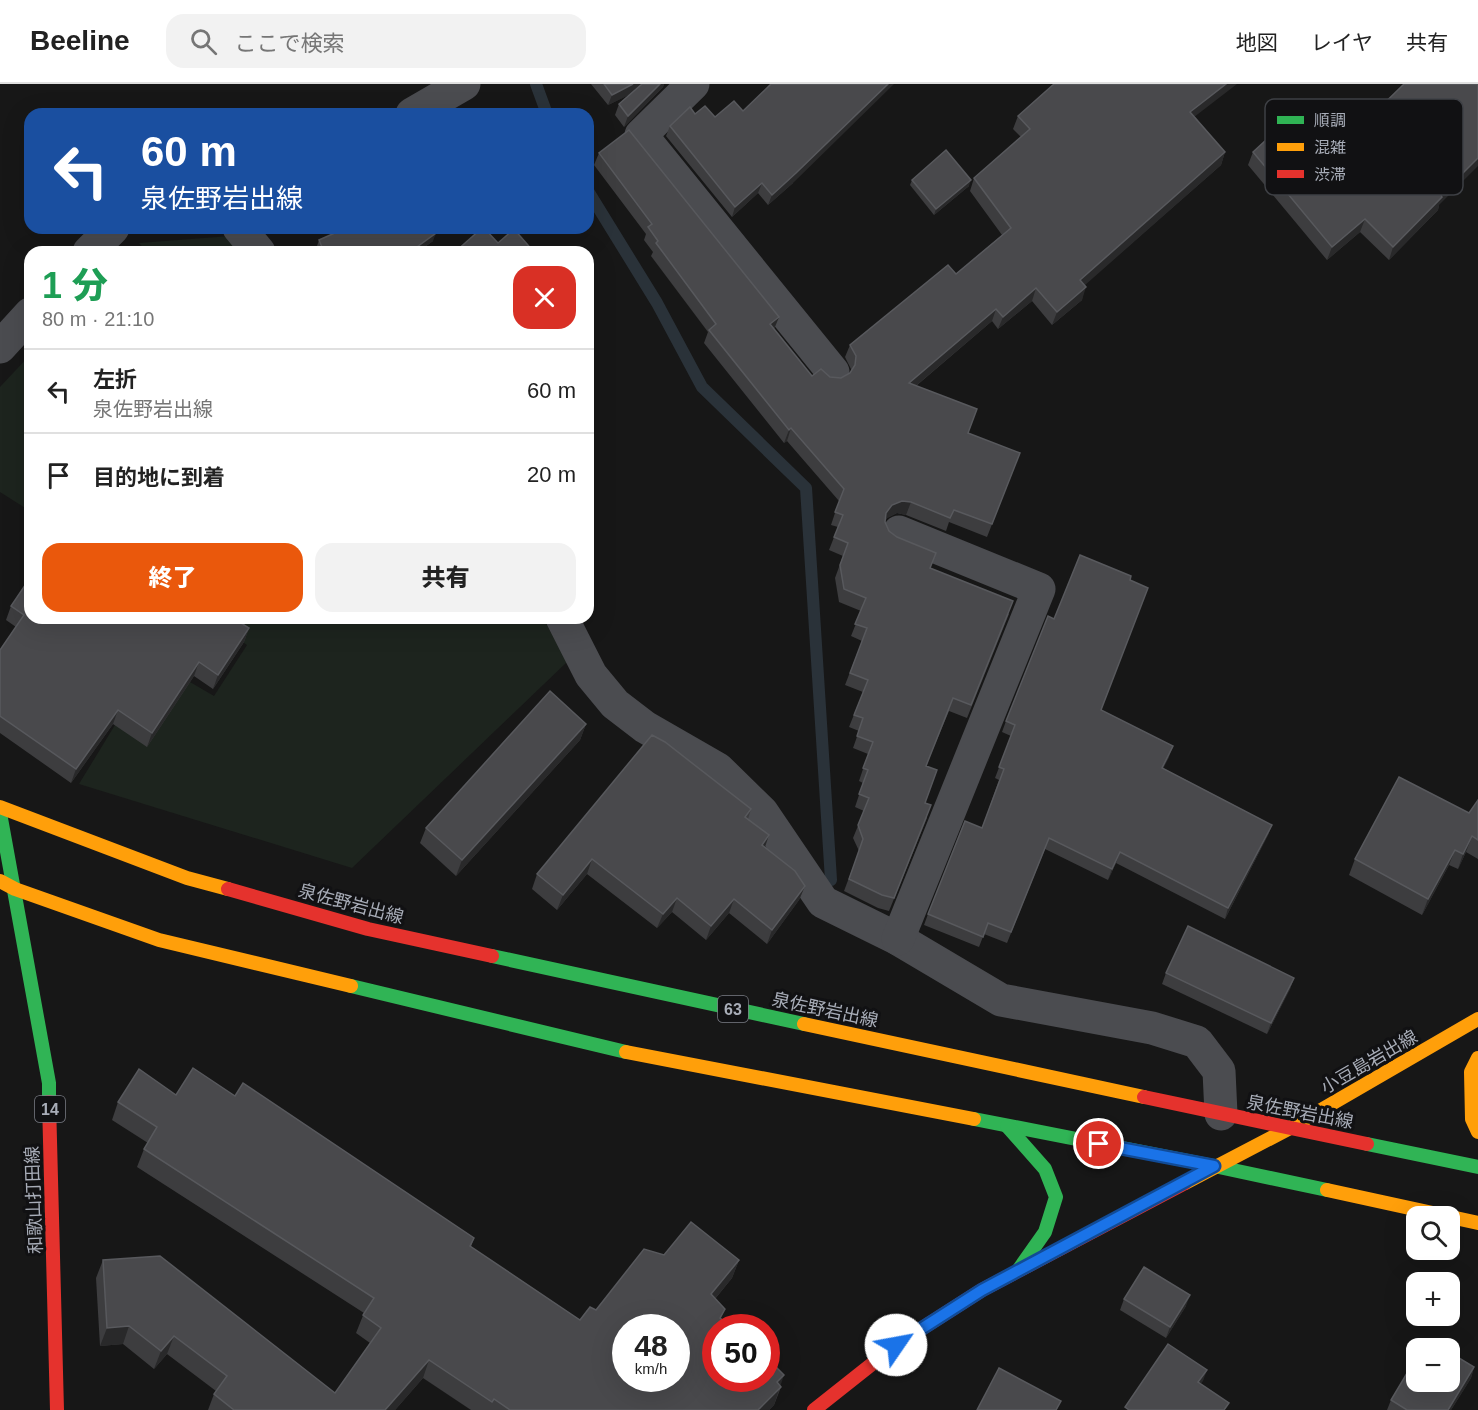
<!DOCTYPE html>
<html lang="ja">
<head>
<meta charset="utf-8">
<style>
	body { margin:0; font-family:Arial,"Noto Sans JP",sans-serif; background:#f2f2f2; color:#222; height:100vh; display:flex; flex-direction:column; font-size:22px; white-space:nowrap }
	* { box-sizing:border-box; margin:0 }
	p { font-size:20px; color:#767676 }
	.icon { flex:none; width:33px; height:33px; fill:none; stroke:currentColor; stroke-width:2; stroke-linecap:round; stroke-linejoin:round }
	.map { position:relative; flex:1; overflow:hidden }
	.sheet { position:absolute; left:24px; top:162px; width:570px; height:378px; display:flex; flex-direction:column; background:#fff; border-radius:18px; box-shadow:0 6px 24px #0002 }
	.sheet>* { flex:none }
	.hud { position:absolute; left:24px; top:24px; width:570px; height:126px; border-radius:18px; box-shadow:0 6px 24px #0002; background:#1a4fa0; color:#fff; overflow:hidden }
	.tools { position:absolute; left:1406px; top:1122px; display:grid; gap:12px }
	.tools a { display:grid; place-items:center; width:54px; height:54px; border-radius:12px; background:#fff; box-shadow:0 6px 24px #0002; font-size:30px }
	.speed { position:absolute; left:612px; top:1230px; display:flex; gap:12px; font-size:30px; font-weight:700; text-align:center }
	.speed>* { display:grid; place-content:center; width:78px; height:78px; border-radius:50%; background:#fff; box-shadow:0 6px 24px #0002; line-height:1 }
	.speed small { font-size:15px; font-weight:400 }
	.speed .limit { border:9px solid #d22; background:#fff; color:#111 }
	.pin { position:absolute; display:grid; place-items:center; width:51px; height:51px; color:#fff; margin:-26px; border:3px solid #fff; border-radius:50%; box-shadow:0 2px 6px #0007 }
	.me { position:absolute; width:66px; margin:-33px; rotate:57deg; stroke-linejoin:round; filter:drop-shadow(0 0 4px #0008) }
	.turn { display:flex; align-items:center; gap:21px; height:126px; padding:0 18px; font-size:27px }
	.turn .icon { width:78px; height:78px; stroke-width:2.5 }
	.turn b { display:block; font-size:42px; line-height:51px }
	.round { display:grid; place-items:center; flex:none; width:63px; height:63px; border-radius:18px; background:#f2f2f2 }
	.headline { display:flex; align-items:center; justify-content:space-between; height:102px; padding:0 18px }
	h1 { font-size:36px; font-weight:800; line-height:45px; color:#1e9e55 }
	.primary-button { display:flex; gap:12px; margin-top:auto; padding:12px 18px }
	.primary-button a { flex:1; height:69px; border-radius:18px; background:#ea580c; color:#fff; font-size:24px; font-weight:800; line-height:69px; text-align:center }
	.primary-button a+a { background:#f2f2f2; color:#222 }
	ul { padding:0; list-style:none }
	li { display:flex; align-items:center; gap:18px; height:84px; padding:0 18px; border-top:2px solid #e0e0e0 }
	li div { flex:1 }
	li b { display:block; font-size:22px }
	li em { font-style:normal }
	header { display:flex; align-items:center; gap:36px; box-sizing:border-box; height:84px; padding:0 30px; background:#fff; border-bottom:2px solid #e0e0e0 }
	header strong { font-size:28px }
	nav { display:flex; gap:33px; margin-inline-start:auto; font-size:21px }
	.search { width:420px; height:54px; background:#f2f2f2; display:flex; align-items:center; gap:15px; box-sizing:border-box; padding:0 21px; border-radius:18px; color:#767676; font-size:22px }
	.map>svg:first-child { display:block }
	.green { fill:#1d241e }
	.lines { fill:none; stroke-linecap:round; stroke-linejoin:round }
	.stream { stroke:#2a3239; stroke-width:12 }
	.street { stroke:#4b4c50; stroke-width:33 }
	.fast { stroke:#30b455; stroke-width:14 }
	.slow { stroke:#ff9f0a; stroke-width:14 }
	.jam { stroke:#e5322d; stroke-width:14 }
	.wall { fill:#3d3d3f }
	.shaded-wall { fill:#29292a }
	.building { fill:#49494c; stroke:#58595d; stroke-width:1.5; fill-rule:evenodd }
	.route-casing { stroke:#114b97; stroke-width:15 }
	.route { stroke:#1a73e8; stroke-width:10 }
	.labels { text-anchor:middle; stroke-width:6; stroke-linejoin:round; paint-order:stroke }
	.shield { fill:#111113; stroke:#7b7e86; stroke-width:1.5 }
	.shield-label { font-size:16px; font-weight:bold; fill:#a8adb8 }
	.street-label { font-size:18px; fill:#a8adb8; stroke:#111113 }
	.key { fill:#111113; stroke:#3e4045; stroke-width:1.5 }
	.key-label { font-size:16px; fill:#a8adb8 }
</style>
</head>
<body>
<header>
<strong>Beeline</strong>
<div class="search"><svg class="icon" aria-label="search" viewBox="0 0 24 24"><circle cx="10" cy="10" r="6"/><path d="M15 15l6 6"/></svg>ここで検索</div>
<nav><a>地図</a><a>レイヤ</a><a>共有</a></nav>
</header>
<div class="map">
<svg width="1478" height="1326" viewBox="0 0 1478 1326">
	<rect width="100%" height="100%" fill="#171717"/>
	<!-- green -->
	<g class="green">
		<path d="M257,150L272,168H147L139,159Z"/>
		<path d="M30,271V427L0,408V303Z"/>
		<path d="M209,534H543L567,578L352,784L79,700L154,577L214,612L247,561Z"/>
	</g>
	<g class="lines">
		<!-- stream -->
		<g class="stream">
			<path d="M536,0L547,30"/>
			<path d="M588,107L657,219L702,303L806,404L831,796"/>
		</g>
		<!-- street -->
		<g class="street">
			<path d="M693,0L641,51L833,288"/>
			<path d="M412,30L464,0"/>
			<path d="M239,144L259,168"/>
			<path d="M89,168L113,144"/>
			<path d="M0,263L30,230"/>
			<path d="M562,534L591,591L615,620L645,643L718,685L762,728L823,818L898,855L1001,916L1152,944L1197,958L1219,987L1221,1030"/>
			<path d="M898,855L1039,505L899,448"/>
		</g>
		<!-- fast -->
		<g class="fast">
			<path d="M0,729L49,999V1018"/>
			<path d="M492,872L804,940"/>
			<path d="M351,902L626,968"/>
			<path d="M974,1035L1214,1082L1327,1106"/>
			<path d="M1007,1042L1045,1085L1056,1113L1045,1148L1019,1185"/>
			<path d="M1367,1060L1478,1083"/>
		</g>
		<!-- slow -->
		<g class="slow">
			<path d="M0,723L187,794L228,805"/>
			<path d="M0,797L15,805L159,856L351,902"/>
			<path d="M804,940L1144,1013"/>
			<path d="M626,968L974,1035"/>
			<path d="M1478,974L1471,988L1472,1035L1478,1048"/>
			<path d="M1185,1099L1290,1044L1478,935"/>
			<path d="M1327,1106L1478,1139"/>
		</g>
		<!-- jam -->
		<g class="jam">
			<path d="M228,805L368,845L492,872"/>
			<path d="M1144,1013L1367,1060"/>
			<path d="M49,1018L57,1326"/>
			<path d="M814,1326L896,1261L982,1206L1185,1099"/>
		</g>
	</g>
	<!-- wall -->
	<g class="wall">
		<path d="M591,0H664L663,3L624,43L615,31L619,20L630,10L608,21Z"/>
		<path d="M695,30L715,33L793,99L768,121L758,109L732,133L666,52L670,42Z"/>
		<path d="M1018,32L1195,33L1225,68L1221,81L1084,201L1082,216L1052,241L1032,217L998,245L992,237L916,302L969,349L1015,382L987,453L949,438L946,447L906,431L897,429L887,434L885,438L889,447L930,484L1009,530L967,634L949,627L926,682L925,719L927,734L889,827L878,824L844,807L859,767L853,754L864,727L855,723L863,699L859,697L868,670L853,664L859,647L849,643L863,608L845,601L862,557L851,552L861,527L839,518L835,494L843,472L829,466L838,443L831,441L839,417L787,357L784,359L704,259L708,248L651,172L653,168L644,156L646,150L594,81L599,69L779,233L774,245L812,292L841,294L850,289L851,288V285L845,273L850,261L956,190L1002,151L970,107L974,94L1021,53L1013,45Z"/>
		<path d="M1253,68L1316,86L1439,121L1438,126L1389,176L1360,148L1327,176L1248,81Z"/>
		<path d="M912,96L969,102L934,131L910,101Z"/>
		<path d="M319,156L433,157L418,168H317L316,165Z"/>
		<path d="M1130,496L1101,626L1169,673L1163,684L1272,741L1268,751L1225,835L1116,779L1108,796L1045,765L1007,859L984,850L979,863L924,841L928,830L982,744L999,696L995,694L1011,652L1002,648L1006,637L1054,535Z"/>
		<path d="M11,522L249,544L244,558L213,605L194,592L147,663L113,640L71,699L0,649V566L16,543L6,536Z"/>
		<path d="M586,640L580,656L456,792L420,759L426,744Z"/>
		<path d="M1478,716V775L1466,768L1458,785L1449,781L1422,831L1349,791L1355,775L1469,729Z"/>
		<path d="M751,725L748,735L765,763L805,802L799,816L767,860L729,829L706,856L672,828L657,844L587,790L557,826L532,805L537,790Z"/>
		<path d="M1166,889L1294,894L1290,905L1267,950L1162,900Z"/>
		<path d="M176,1011L235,1012L474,1154L471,1163L580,1236L596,1226L664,1171L739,1176L732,1194L715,1215L725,1225L721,1234L781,1303L774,1321L769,1326H471L423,1294L395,1326H208L214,1310L216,1307L167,1270L154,1285L123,1260L100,1262L96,1194L103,1176L335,1309L370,1259L356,1249L364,1229L137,1083L144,1065L148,1059L112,1036L118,1018Z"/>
		<path d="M1124,1215L1186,1222L1166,1254L1120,1226Z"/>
		<path d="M1474,1283L1471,1294L1451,1326H1387L1391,1316Z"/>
	</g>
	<!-- shaded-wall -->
	<g class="shaded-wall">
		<path d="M633,0H649L648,2L608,21L612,11Z"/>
		<path d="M660,0H664L663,3L624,43L628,32Z"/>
		<path d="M888,0H894L793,99L768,121L772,111Z"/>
		<path d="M1226,0H1237L1185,40L1190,28Z"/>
		<path d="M1225,68L1221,81L1076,209L1080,196Z"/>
		<path d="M1478,74V82L1439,121L1438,126L1389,176L1393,163L1441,111Z"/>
		<path d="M971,96L969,102L934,131L936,125Z"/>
		<path d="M762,99L758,109L732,133L735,123Z"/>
		<path d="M1365,135L1360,148L1327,176L1332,163Z"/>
		<path d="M436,149L433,157L418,168H410Z"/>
		<path d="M1086,203L1082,216L1052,241L1057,228Z"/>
		<path d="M1036,204L1032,217L998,245L1003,233Z"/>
		<path d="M996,225L992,237L905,311L909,299Z"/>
		<path d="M779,233L774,245L770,240Z"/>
		<path d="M791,344L787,357L784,359L789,346Z"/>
		<path d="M902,417L911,418L906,431L897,429L887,434L881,441L886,429L892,421Z"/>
		<path d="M249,544L244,558L213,605L218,591Z"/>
		<path d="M199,578L194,592L147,663L152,649Z"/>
		<path d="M118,626L113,640L71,699L76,685Z"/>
		<path d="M586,640L580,656L456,792L462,776Z"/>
		<path d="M1173,662L1169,673L1158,695L1162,684Z"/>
		<path d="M1272,741L1268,751L1225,835L1228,824Z"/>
		<path d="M769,751L764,766L762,761Z"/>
		<path d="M1472,752L1466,768L1458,785L1463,770Z"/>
		<path d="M1455,766L1449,781L1422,831L1428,815Z"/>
		<path d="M1120,768L1116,779L1108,796L1112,785Z"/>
		<path d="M592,775L587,790L557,826L563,811Z"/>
		<path d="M805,802L799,816L767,860L772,846Z"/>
		<path d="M677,814L672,828L657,844L663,830Z"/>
		<path d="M734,815L729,829L706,856L711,842Z"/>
		<path d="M1294,894L1290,905L1267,950L1271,939Z"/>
		<path d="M739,1176L732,1194L704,1228L711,1210Z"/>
		<path d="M1190,1211L1186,1222L1166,1254L1170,1243Z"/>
		<path d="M129,1242L123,1260L100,1262L107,1244Z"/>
		<path d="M174,1252L167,1270L154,1285L161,1267Z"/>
		<path d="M429,1276L423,1294L395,1326H385Z"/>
		<path d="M1474,1283L1471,1294L1451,1326H1448Z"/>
		<path d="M1207,1286L1203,1297L1194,1309L1198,1298Z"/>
		<path d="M784,1291L774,1321L769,1326H758L777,1298Z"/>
	</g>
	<!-- building -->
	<g class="building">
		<path d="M604,0H633L612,11Z"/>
		<path d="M642,0H660L628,32L619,20Z"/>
		<path d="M771,0H888L796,89L772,111L762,99L735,123L670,42L690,23L695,30L705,22L715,33L734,17L743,27Z"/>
		<path d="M1054,0H1226L1190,28L1225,68L1080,196L1086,203L1057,228L1036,204L1003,233L996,225L909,299L977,325L968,349L1020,369L992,440L954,426L950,434L911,418L902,417L892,421L886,429L885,438L889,447L897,453L936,469L930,484L1013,517L971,621L953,614L926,682L937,686L925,719L931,721L894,814L882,811L849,795L863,755L858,741L869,714L859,710L868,686L863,684L873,658L857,652L863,634L854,631L868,596L850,589L867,544L855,540L866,514L844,505L840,481L848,459L834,453L843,431L835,428L844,405L791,344L789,346L709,246L716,240L656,159L658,157L648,143L652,140L599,69L629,46L779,233L770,240L812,292L821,285L830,293L841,294L850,289L855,281L856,272L850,261L948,181L956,190L1011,144L974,94L1030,45L1018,32Z"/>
		<path d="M1404,0H1478V74L1441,111L1442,113L1393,163L1365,135L1332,163L1253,68L1280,43L1316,86Z"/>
		<path d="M946,66L971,96L936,125L912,96Z"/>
		<path d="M346,144H432L436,149L410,168H324L319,156Z"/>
		<path d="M482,144H484L498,159L514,145L534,168H455Z"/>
		<path d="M1080,471L1131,492L1130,496L1148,504L1101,626L1173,662L1162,684L1272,741L1228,824L1120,768L1112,785L1049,754L1011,848L988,839L983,853L928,830L965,737L982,744L1004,685L999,683L1015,641L1006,637L1048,532L1054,535Z"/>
		<path d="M30,494V534H233L249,544L218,591L199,578L152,649L118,626L76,685L0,632V566L24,531L11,522Z"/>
		<path d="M550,607L586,640L462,776L426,744Z"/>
		<path d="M652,651L665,658L751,725L745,733L769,751L762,761L795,787L805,802L772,846L734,815L711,842L677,814L663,830L592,775L563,811L537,790Z"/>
		<path d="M1399,693L1469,729L1478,716V756L1472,752L1463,770L1455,766L1428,815L1355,775Z"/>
		<path d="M1188,842L1294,894L1271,939L1166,889Z"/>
		<path d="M193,984L235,1012L243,999L474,1154L470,1162L580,1236L590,1223L596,1226L644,1165L664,1171L691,1138L739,1176L711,1210L725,1225L720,1234L732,1244H716V1294H766V1273L784,1291L777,1298L781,1303L758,1326H510L494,1315L492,1318L429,1276L385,1326H234L214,1310L227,1292L174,1252L161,1267L129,1242L107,1244L103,1176L160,1172L335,1309L381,1244L363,1231L374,1214L144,1065L157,1043L118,1018L139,985L176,1011ZM626,1244H676V1294H626Z"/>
		<path d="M1144,1183L1190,1211L1170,1243L1124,1215Z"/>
		<path d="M1428,1255L1444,1264H1422Z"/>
		<path d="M1168,1260L1207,1286L1198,1298L1229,1319L1224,1326H1129L1125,1323Z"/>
		<path d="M1449,1268L1474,1283L1448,1326H1407L1391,1316L1416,1274V1298H1449Z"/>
		<path d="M999,1284L1061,1317L1056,1326H977Z"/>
	</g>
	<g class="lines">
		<!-- route casing -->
		<g class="route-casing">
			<path id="route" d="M896,1261L982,1206L1214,1082L1099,1060"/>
		</g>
		<!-- route -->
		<use href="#route" class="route"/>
	</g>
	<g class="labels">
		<!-- shield labels -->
		<g class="shield">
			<rect x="718" y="912" width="30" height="26" rx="4.5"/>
			<rect x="35" y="1012" width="30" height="26" rx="4.5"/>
		</g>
		<g class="shield-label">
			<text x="733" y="931">63</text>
			<text x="50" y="1031">14</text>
		</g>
		<!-- street labels -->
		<g class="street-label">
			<text transform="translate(351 820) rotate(15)" y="6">泉佐野岩出線</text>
			<text transform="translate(825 926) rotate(12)" y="6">泉佐野岩出線</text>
			<text transform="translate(1369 978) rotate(-30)" y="6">小豆島岩出線</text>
			<text transform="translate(1300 1028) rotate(11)" y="6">泉佐野岩出線</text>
			<text transform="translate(34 1116) rotate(-92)" y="6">和歌山打田線</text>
		</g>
	</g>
	<!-- legend -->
	<rect x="1265" y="15" width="198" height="96" rx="9" class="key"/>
	<rect x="1277" y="32" width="27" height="8" fill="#30b455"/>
	<rect x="1277" y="59" width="27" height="8" fill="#ff9f0a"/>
	<rect x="1277" y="86" width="27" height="8" fill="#e5322d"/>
	<g class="key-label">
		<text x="1314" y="42">順調</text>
		<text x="1314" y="69">混雑</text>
		<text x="1314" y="96">渋滞</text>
	</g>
</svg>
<div class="tools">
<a><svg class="icon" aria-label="search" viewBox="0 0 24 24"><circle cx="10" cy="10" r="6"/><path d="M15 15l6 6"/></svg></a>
<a>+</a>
<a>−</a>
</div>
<div class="speed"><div>48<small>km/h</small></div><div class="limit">50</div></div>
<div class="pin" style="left:1099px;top:1060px;background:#d93025"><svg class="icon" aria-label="arrive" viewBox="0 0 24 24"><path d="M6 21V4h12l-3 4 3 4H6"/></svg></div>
<svg class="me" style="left:896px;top:1261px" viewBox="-20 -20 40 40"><circle r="19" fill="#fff"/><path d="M0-13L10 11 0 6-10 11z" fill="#1a73e8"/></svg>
<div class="hud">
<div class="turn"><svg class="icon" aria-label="left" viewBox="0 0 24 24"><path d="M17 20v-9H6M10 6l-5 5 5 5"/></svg><div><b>60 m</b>泉佐野岩出線</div></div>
</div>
<section class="sheet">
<div class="headline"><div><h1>1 分</h1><p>80 m · 21:10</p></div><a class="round" style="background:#d93025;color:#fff"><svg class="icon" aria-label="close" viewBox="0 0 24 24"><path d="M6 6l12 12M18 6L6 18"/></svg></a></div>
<ul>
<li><svg class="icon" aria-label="left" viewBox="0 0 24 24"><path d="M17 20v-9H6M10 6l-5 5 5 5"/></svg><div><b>左折</b><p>泉佐野岩出線</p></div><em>60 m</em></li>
<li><svg class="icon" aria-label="arrive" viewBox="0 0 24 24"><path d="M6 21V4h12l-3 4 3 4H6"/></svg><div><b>目的地に到着</b></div><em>20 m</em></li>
</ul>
<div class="primary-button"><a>終了</a><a>共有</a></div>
</section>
</div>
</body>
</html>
